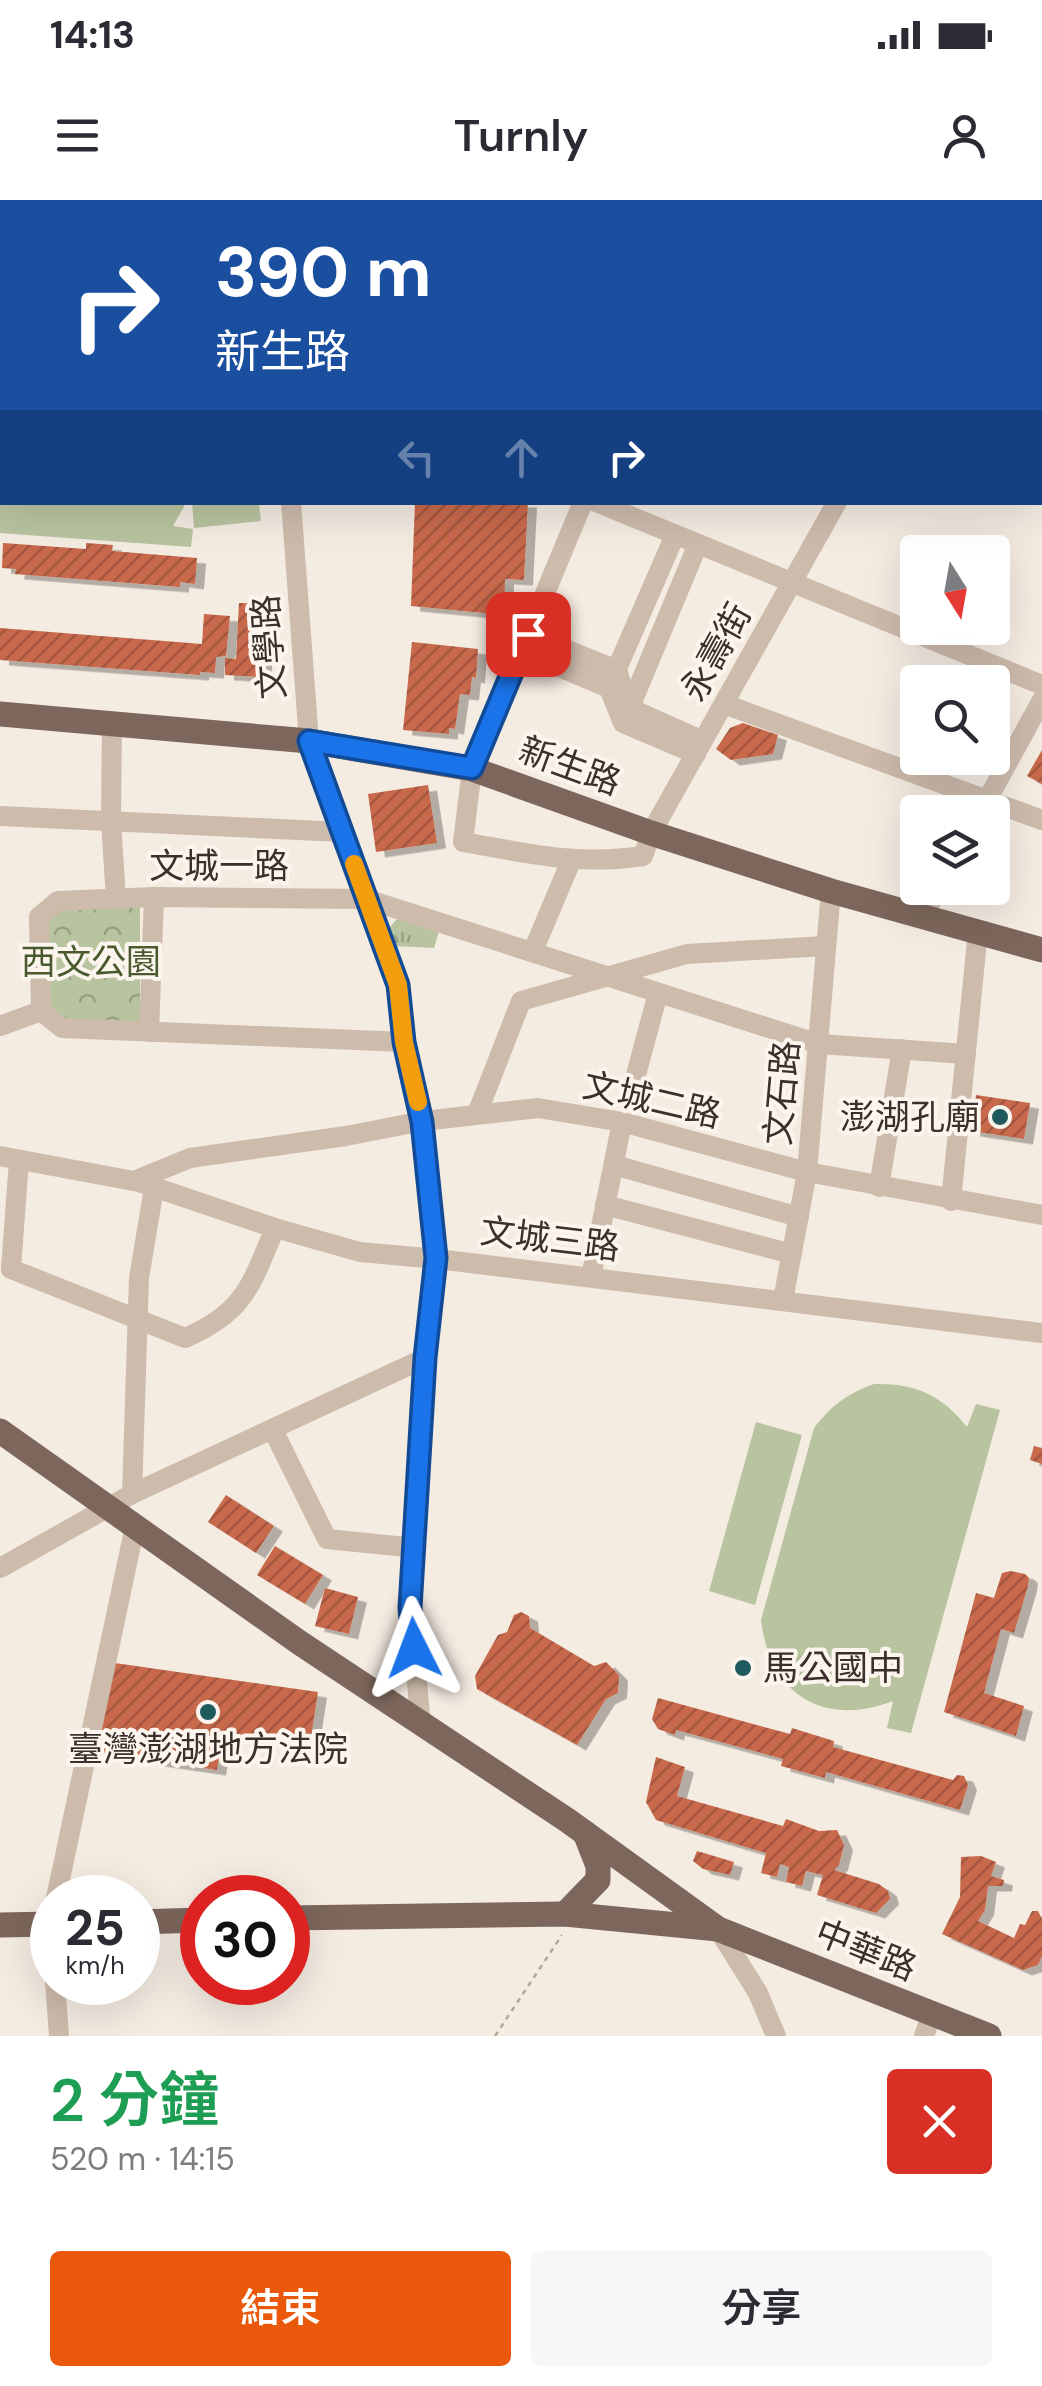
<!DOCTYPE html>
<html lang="zh-TW">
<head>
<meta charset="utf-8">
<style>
	body { margin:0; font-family:"DM Sans","Noto Sans TC",sans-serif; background:#f7f7f7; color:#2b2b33; height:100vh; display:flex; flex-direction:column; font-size:38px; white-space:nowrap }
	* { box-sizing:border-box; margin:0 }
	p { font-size:32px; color:#7c7c81 }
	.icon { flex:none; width:55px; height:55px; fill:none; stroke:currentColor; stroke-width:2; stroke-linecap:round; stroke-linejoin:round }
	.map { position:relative; height:1836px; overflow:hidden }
	.panel { display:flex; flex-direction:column; background:#fff; flex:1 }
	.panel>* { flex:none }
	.hud { position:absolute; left:0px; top:0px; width:1042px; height:305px; box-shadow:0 10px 40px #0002; background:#1a4fa0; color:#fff; overflow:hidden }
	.needle { width:65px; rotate:169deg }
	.fabs { position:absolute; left:900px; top:335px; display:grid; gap:20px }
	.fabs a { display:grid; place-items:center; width:110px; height:110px; border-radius:10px; background:#fff; box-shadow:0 10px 40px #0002; font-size:50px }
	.speed { position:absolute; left:30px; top:1675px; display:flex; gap:20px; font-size:50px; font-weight:700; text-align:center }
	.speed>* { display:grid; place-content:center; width:130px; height:130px; border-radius:50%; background:#fff; box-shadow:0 10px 40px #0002; line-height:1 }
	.speed small { font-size:25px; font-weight:400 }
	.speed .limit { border:15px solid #d22; background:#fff; color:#111 }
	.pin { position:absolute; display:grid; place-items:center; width:85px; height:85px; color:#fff; margin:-42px; border-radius:20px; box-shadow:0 5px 15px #0006 }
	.me { position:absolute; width:110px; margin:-55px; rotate:357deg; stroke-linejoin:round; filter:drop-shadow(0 0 8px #0008) }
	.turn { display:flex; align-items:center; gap:35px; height:210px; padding:0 50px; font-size:45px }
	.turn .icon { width:130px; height:130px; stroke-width:2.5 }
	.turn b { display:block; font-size:70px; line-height:85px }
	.lanes { display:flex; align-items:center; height:95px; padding:0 50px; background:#0003; justify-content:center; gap:50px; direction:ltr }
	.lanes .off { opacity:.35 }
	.round { display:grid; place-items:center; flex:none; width:105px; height:105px; border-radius:10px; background:#f7f7f7 }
	.summary { display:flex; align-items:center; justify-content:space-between; height:170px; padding:0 50px }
	h1 { font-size:60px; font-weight:600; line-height:75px; color:#1e9e55 }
	.button { display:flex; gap:20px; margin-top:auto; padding:20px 50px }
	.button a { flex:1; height:115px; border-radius:10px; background:#ea580c; color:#fff; font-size:40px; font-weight:600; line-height:115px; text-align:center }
	.button a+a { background:#f7f7f7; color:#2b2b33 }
	.status { display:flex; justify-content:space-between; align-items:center; height:70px; padding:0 50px; background:#fff; direction:ltr }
	.status svg { height:28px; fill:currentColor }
	header { display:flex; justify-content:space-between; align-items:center; height:130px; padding:0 50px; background:#fff; font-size:45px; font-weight:600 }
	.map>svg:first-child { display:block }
	.grass { fill:url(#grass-tufts) }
	.forest { fill:url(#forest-crowns) }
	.garden { fill:#b8c4a0 }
	.building { fill:url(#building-hatch); filter:url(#shadow) }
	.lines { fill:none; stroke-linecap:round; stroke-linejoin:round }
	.path { stroke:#b9a596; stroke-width:2.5; stroke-dasharray:5 5; stroke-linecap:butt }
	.minor { stroke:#cdbbac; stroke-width:20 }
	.major { stroke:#7d675c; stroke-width:25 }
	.route-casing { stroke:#114b97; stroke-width:25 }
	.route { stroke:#1a73e8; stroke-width:18 }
	.slow { stroke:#f59e0b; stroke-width:18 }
	.poi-dot { fill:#1f5a5e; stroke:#fbf5ee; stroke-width:4 }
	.labels { text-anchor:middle; stroke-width:8; stroke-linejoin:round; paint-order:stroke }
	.street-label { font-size:35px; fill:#3b302b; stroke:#fbf5ee }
	.park-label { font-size:35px; fill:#4a5a2e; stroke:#fbf5ee }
	.poi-label { font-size:35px; fill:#3b302b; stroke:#fbf5ee; text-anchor:end }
</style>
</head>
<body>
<div class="status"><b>14:13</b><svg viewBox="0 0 49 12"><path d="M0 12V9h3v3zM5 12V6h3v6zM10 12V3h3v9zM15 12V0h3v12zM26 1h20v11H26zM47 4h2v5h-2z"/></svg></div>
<header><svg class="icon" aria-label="menu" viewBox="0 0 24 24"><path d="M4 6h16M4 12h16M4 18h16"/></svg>Turnly<svg class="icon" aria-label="person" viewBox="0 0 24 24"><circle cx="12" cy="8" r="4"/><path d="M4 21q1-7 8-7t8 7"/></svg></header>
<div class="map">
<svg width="1042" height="1836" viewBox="0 0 1042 1836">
	<defs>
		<pattern id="grass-tufts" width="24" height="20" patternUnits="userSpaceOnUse" patternTransform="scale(2.5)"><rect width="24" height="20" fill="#b8c4a0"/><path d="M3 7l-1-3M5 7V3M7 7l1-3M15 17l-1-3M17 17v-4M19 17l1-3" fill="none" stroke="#97a083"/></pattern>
		<pattern id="forest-crowns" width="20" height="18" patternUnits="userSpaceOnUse" patternTransform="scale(2.5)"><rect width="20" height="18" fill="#b8c4a0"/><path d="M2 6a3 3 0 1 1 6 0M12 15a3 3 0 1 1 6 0" fill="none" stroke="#97a083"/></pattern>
		<pattern id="building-hatch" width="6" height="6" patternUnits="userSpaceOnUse" patternTransform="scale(2.5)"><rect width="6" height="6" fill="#c8694b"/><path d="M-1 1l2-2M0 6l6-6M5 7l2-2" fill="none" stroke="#a4573f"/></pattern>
		<filter id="shadow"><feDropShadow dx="9" dy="5.5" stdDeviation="0" flood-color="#0004"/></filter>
	</defs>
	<rect width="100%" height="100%" fill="#f4ebe1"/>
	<!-- grass -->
	<path class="grass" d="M397,719L440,728L434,748L393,746L388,729Z"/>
	<!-- forest -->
	<path class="forest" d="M58,704L140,707V824L56,820L44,806L42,718Z"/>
	<!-- garden -->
	<g class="garden">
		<path d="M0,232L2,302L186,303L173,326L193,329L191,347L0,333Z"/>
		<path d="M192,303H259L261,321L194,328Z"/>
		<path d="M874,1184C915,1183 942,1195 967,1227L976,1204L1000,1210L911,1533L887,1528L893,1501C822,1528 770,1494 761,1420L814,1228C832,1205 847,1194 874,1184Z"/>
		<path d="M756,1222L802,1235L755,1405L709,1391Z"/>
	</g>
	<!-- building -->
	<g class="building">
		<path d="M415,302H528L524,380L505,379L504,415L411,406Z"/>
		<path d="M3,343L86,349V343L113,345L112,351L197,358L195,384L180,382V387L15,374L16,369L2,368Z"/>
		<path d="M239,403L267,404L262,477L225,475V458L236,459Z"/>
		<path d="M204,414L230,416L226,456L216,457L215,473L200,472V475L0,460V428L202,444Z"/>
		<path d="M412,442L478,449L476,478L472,477L470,495L460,494L455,529L449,528V534L403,530Z"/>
		<path d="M918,505V546L903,540Z"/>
		<path d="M743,523L778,535L773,554L731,560L716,549L730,528Z"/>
		<path d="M1042,550V584L1027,576Z"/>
		<path d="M428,585L437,643L376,652L368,594Z"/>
		<path d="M976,895L1030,903L1024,939L971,931Z"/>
		<path d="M1034,1246L1042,1248V1264L1030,1260Z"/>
		<path d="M226,1295L274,1326L256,1353L208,1322Z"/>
		<path d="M275,1346L323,1375L305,1404L257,1375Z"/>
		<path d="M1010,1371L1025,1374L1029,1378L1028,1386L1014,1433L1001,1429L984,1493L1024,1506L1016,1536L944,1512L976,1393L994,1398L1002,1373Z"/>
		<path d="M325,1388L358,1397L349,1434L315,1426Z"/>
		<path d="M521,1412L529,1416L530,1428L594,1466L606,1462L619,1475L618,1493L606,1499L577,1545L477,1489L475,1476L498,1435L507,1432L514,1415Z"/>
		<path d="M108,1462L318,1492L310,1544L223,1532L217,1570L95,1552Z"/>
		<path d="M658,1498L790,1534L792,1528L834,1541L833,1547L953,1580L957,1575L964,1576L968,1585L960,1610L826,1572L825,1578L781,1566L783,1559L676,1530L675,1535L658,1529L652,1519Z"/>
		<path d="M656,1557L685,1567L677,1596L783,1626L786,1619L819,1631L837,1630L844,1645L839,1665L834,1670L879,1684L888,1691L890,1699L876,1713L817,1695L823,1675L806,1671L802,1686L786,1682L789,1667L780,1664L777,1677L761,1673L766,1653L656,1620L646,1602Z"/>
		<path d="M697,1651L734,1662L730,1675L703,1669L693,1661Z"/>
		<path d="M981,1656L996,1662L991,1676L1004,1680L1003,1686H988L985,1710L978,1721L1014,1738L1020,1724L1025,1725L1032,1711H1038L1042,1719V1756L1038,1765L1023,1770L942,1734L960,1697L961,1657Z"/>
	</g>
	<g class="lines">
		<!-- path -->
		<path class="path" d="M495,1836L562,1735"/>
		<!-- minor -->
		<g class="minor">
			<path d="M264,0L265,2"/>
			<path d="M775,0L779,2"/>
			<path d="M982,0L985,2"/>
			<path d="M182,2L189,0"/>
			<path d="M717,2L719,0"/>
			<path d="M1040,38L1042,39"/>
			<path d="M0,39L2,46"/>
			<path d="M0,65L2,64"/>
			<path d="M1040,163L1042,164"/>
			<path d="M0,208L2,207"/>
			<path d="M291,302L309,541L398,785L404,842L423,921L437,1059L425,1158L410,1408L421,1526"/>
			<path d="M583,302L472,569L463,642C527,653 577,666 643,656L651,633L837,302"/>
			<path d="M596,302L1042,485"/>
			<path d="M528,434L617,470L629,508L703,541"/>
			<path d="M521,451L609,488L623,523L696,554"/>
			<path d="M612,480L675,335"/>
			<path d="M724,504L1042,620"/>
			<path d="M628,512L698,344"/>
			<path d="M112,522L111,622L116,699"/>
			<path d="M981,611L1042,500"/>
			<path d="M0,616L342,632"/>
			<path d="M923,716L939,688"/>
			<path d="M533,751L571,661"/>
			<path d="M0,826L41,811"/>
			<path d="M149,832L154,697"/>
			<path d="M404,842L62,828L41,811L39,717L58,701L154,697L366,699L819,844L966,854"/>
			<path d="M630,897L658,793"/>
			<path d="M477,914L521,801L687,754L825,746"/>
			<path d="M0,956L139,982L275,1028L360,1052L437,1059L1042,1133"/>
			<path d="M19,960L11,1069L185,1138C245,1112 251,1085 275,1028"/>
			<path d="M614,965L799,1017"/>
			<path d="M134,981L190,958L346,936L423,921L538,908L622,922L807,972L1042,1015"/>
			<path d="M879,987L902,849"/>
			<path d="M951,1001L978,731"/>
			<path d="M605,1005L792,1054"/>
			<path d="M591,1077L622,922"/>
			<path d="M783,1100L807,972L831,691"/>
			<path d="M273,1230L327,1339L416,1348"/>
			<path d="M132,1294L139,1078L154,988"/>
			<path d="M0,1368L132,1294L425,1158"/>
			<path d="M56,1698L135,1326"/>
			<path d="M52,1715V1748"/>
			<path d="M718,1729L758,1793L776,1836"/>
			<path d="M55,1782L59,1836"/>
			<path d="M924,1836L932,1814"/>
		</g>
		<!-- major -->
		<g class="major">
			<path d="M0,514L309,541L472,569L651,633L831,691L1042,750"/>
			<path d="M0,1231L300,1443L567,1620L718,1729L989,1836"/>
			<path d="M565,1714L598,1680V1666L585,1633"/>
			<path d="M288,1718L565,1714L718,1729"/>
			<path d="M138,1722L202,1720"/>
			<path d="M0,1725L52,1724"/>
		</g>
	</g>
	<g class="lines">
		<!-- route casing -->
		<g class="route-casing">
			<path id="route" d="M414,1448L410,1408L425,1158L436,1058L422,922L404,842L398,785L309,541L472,568L528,434"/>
		</g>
		<!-- route -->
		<use href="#route" class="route"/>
		<!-- slow -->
		<path class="slow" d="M354,664L398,785L404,842L418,902"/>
	</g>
	<!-- markers -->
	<g class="poi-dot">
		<circle cx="1000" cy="917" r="10"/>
		<circle cx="743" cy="1468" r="10"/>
		<circle cx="208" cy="1512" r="10"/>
	</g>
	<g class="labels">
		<!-- street labels -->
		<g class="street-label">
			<text transform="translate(269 447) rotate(-94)" y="12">文學路</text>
			<text transform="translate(716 452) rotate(-61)" y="12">永壽街</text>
			<text transform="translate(570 566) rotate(20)" y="12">新生路</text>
			<text x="219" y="678">文城一路</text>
			<text transform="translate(782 893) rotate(-85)" y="12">文石路</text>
			<text transform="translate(652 900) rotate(13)" y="12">文城二路</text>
			<text transform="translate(550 1039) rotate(7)" y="12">文城三路</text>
			<text transform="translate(866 1750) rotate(22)" y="12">中華路</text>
		</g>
		<!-- park labels -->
		<g class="park-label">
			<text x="91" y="774">西文公園</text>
		</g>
		<!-- poi labels -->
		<g class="poi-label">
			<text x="980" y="929">澎湖孔廟</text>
			<text x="763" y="1480" text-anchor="start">馬公國中</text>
			<text x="208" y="1561" text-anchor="middle">臺灣澎湖地方法院</text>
		</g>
	</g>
</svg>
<div class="fabs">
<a><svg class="needle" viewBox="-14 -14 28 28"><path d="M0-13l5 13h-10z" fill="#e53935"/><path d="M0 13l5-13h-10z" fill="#7c7c81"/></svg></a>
<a><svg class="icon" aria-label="search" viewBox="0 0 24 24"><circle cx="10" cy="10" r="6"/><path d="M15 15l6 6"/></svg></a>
<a><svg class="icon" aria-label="layers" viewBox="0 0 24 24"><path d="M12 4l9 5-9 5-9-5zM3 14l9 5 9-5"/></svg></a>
</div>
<div class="speed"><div>25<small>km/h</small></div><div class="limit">30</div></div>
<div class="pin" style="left:528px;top:434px;background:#d93025"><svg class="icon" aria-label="arrive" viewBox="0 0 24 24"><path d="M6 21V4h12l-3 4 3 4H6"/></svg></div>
<svg class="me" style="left:414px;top:1448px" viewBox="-20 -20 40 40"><path d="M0-17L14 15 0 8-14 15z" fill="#1a73e8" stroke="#fff" stroke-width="4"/></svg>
<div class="hud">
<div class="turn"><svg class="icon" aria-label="right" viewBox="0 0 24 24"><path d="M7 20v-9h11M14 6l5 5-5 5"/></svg><div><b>390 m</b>新生路</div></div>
<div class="lanes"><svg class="icon off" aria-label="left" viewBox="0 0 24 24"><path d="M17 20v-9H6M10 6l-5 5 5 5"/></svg><svg class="icon off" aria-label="ahead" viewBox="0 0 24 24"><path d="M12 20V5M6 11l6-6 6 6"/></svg><svg class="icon" aria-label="right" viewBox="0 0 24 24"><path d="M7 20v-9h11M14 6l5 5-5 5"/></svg></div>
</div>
</div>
<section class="panel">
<div class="summary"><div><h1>2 分鐘</h1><p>520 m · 14:15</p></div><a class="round" style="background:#d93025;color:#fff"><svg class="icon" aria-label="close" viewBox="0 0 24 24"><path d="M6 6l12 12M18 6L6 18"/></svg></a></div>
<div class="button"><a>結束</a><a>分享</a></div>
</section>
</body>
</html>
